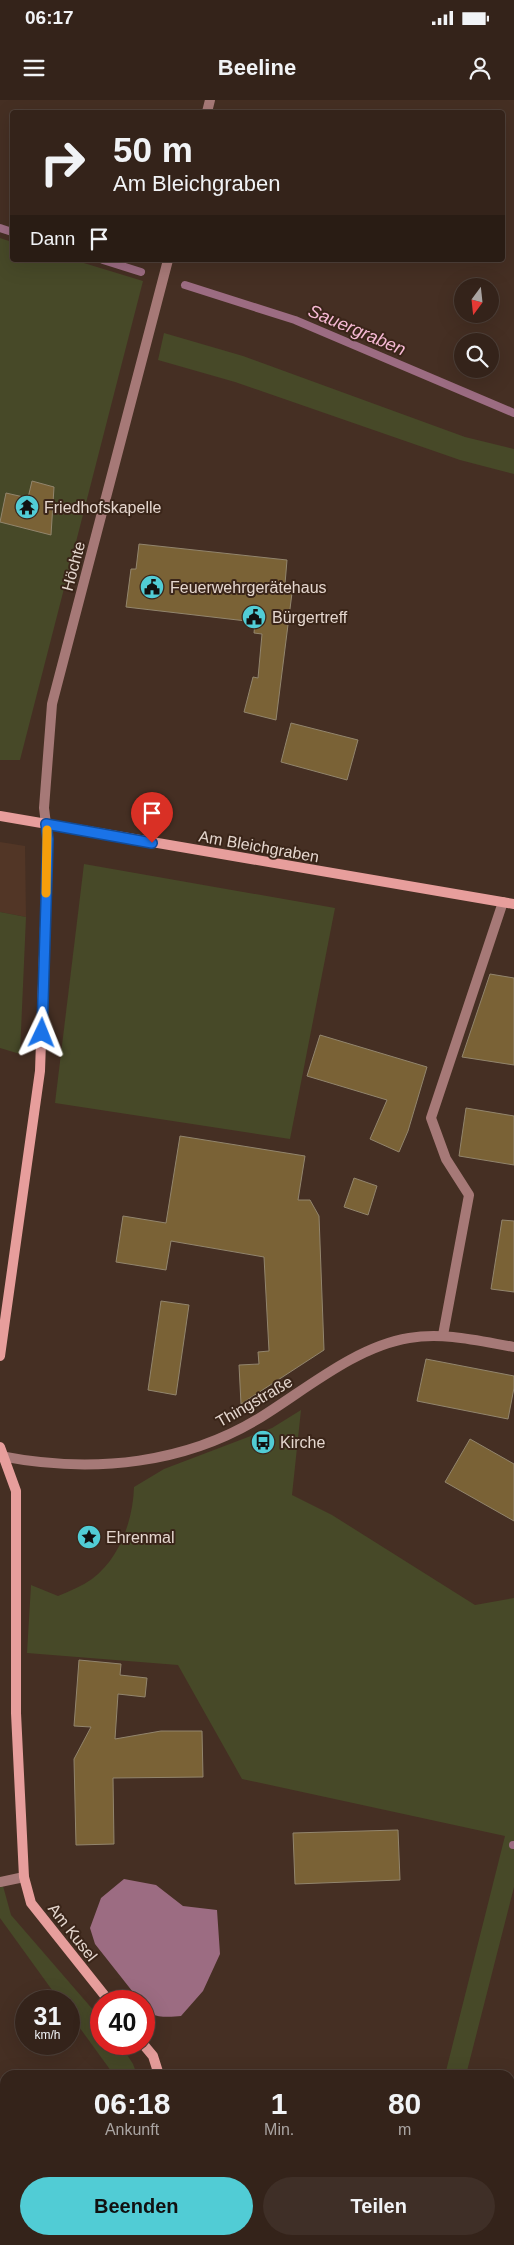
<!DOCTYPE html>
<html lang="de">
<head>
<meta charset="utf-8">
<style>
	body { margin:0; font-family:Helvetica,sans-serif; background:#3f2f27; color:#f1f3f6; height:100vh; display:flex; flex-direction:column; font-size:19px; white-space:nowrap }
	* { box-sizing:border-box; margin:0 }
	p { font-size:16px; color:#a9a4a2 }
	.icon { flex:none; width:28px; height:28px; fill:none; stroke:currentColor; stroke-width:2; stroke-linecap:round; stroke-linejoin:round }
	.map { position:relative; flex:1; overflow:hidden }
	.details { position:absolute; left:0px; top:1970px; width:515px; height:175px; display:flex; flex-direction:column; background:#34231a; border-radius:15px 15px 0 0; box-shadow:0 5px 20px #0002,0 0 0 1px #4e4039 }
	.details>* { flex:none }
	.top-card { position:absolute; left:10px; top:10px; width:495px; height:152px; border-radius:5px; box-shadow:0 5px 20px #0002,0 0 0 1px #4e4039; background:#34231a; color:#f1f3f6; overflow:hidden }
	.needle { width:32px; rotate:195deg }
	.buttons { position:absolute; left:454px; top:178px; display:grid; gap:10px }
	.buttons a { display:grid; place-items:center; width:45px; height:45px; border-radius:50%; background:#34231a; box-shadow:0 5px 20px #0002,0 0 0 1px #4e4039; font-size:25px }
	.speed { position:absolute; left:15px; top:1890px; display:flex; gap:10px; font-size:25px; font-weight:700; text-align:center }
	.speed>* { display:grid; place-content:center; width:65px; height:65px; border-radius:50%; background:#34231a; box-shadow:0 5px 20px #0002,0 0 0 1px #4e4039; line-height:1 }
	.speed small { font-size:12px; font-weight:400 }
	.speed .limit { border:8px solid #d22; background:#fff; color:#111 }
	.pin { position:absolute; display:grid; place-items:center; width:42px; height:42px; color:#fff; margin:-51px -21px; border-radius:50% 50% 50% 0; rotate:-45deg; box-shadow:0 0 5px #0007 }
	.pin .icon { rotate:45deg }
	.me { position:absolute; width:55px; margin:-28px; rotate:2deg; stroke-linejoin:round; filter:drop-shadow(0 0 4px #0008) }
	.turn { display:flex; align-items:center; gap:18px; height:105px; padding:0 20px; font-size:22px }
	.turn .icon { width:65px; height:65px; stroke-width:2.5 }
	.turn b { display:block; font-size:35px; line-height:42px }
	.then { display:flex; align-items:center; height:48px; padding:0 20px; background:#0003; gap:10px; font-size:19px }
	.eta { display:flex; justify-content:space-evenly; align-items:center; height:85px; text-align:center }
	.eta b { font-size:30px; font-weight:800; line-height:35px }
	.cta { display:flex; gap:10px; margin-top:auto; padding:10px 20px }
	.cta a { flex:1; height:58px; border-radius:30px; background:#51ccd5; color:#111; font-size:20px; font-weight:800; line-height:58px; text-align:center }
	.cta a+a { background:#3f2f27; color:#f1f3f6 }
	.status { display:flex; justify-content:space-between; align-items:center; height:35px; padding:0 25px; background:#34231a; direction:ltr }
	.status svg { height:14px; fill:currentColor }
	header { display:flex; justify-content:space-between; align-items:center; height:65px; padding:0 20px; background:#34231a; font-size:22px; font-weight:800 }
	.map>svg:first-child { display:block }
	.built { fill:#523626 }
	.green { fill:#474928 }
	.water { fill:#9c6c82 }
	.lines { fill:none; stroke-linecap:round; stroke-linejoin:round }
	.stream { stroke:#9c6c82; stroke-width:8 }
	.building { fill:#7a6236; stroke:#92856d }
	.lane { stroke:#a67977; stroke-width:10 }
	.street { stroke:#a67977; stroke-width:10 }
	.secondary { stroke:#e79e9c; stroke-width:10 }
	.route-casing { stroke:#114b97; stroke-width:12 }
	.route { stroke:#1a73e8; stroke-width:9 }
	.slow { stroke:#f59e0b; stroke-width:9 }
	.labels { text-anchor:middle; stroke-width:4; stroke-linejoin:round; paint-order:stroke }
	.poi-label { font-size:16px; fill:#e5d7cf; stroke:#3a2519; text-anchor:start }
	.street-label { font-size:16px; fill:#e5d7cf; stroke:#3a2519 }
	.water-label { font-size:18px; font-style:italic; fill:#f6b9d4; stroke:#3a2519 }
</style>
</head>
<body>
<div class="status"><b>06:17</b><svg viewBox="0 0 49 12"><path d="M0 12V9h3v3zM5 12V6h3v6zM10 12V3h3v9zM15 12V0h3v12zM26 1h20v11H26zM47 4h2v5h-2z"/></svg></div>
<header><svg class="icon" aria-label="menu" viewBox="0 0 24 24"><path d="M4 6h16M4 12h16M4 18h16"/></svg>Beeline<svg class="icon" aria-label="person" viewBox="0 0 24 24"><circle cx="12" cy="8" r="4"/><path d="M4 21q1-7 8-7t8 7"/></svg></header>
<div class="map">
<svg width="514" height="2145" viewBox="0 0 514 2145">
	<rect width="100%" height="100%" fill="#452f23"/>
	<!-- built -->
	<path class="built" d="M0,742L25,746L26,817L0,812Z"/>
	<!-- green -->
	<g class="green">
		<path d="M0,138L12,142V160H74L143,181L20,660H0Z"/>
		<path d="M164,233L243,256L465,337L514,349V374L460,360L235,282L158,260Z"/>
		<path d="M84,764L335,808L290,1039L55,1003Z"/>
		<path d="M0,812L26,817L20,954L0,948Z"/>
		<path d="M301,1310L292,1395L332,1415L475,1505L514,1498V1787L466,1975H445L505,1736L242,1679L178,1565L27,1553L31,1485L58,1496C70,1491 82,1486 92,1479C120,1458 133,1420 134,1387L164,1369L272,1328Z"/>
		<path d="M0,1775L11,1815L101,1919V1944H120L133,1964L137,1975H114L69,1913V1901H60L0,1818Z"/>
		<path d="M142,2140H164V2145H143Z"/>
	</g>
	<!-- water -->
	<path class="water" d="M124,1779L156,1785L183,1806L217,1810L220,1854L203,1891L181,1916C169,1917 144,1920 144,1901H140L95,1844L90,1828L101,1798Z"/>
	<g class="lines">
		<!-- stream -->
		<g class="stream">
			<path d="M0,128L12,132"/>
			<path d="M103,160L141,172"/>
			<path d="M185,185L295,220L514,313"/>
			<path d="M513,1745H514"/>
		</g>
	</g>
	<!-- building -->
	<g class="building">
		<path d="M32,381L54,387L51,435L0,422L6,393L28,398Z"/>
		<path d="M139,444L287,460L285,484L293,485L276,620L244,612L253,577L258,578L262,534L254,533L255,522L126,507L131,469H136Z"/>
		<path d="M291,623L358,640L347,680L281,662Z"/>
		<path d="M490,874L514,878V965L462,957Z"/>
		<path d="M320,935L427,967L408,1031L399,1052L370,1039L387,1000L307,976Z"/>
		<path d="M466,1008L514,1016V1065L459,1056Z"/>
		<path d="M180,1036L305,1056L298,1100H310L319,1116L324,1250L241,1304L239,1265L259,1264L258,1252L269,1251L264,1157L171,1141L166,1170L116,1162L123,1116L166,1123Z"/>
		<path d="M354,1078L377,1086L368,1115L344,1107Z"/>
		<path d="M502,1120L514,1121V1192L491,1189Z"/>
		<path d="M161,1201L189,1205L176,1295L148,1290Z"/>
		<path d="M426,1259L514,1276V1288L508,1319L417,1301Z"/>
		<path d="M470,1339L514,1364V1421L445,1382Z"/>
		<path d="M79,1560L121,1564L120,1575L147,1578L145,1597L118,1594L115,1639L161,1631H202L203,1677L113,1678L114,1744L76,1745L74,1659L91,1627L74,1626Z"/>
		<path d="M398,1730L400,1780L295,1784L293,1733Z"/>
	</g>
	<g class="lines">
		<!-- lane -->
		<path class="lane" d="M443,1235L469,1095L446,1059L431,1018L503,802"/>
		<!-- street -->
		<g class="street">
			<path d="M207,12L210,0"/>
			<path d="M46,724L44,708L52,604L168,160"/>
			<path d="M0,1356C92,1374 189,1365 269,1312C311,1285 359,1246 409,1238C444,1232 479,1241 514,1247"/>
			<path d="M0,1782L24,1777"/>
		</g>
		<!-- secondary -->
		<g class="secondary">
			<path d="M0,716L514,804"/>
			<path d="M0,1256L40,971L48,739L46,724"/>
			<path d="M0,1347L16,1391V1613L24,1777L31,1803L109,1901"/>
			<path d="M143,1944L153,1956L159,1975"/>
			<path d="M186,2140V2145"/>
		</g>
	</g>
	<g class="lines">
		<!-- route casing -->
		<g class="route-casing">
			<path id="route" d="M42,933L48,739L46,724L152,743"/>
		</g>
		<!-- route -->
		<use href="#route" class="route"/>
		<!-- slow -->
		<path class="slow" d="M46,793L47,730"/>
	</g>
	<!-- icons -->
	<defs>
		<g id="temple-disc" transform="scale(1.25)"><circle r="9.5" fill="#51ccd5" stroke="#3a2519"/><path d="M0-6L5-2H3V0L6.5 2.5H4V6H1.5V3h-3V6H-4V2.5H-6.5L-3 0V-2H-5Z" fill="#111"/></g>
		<g id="civic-disc" transform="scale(1.25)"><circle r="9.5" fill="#51ccd5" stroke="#3a2519"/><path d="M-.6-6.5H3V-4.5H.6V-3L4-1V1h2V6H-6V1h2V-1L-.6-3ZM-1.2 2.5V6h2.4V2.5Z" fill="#111"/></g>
		<g id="bus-disc" transform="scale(1.25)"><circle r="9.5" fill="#51ccd5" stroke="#3a2519"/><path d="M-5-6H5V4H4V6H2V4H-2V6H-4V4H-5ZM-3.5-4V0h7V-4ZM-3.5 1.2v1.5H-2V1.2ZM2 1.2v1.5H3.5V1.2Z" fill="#111"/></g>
		<g id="sight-disc" transform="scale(1.25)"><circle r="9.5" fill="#51ccd5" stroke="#3a2519"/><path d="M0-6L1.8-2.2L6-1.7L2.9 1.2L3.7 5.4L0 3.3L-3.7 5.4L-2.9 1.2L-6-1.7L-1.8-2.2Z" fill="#111"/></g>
	</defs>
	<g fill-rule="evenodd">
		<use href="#temple-disc" x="27" y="407"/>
		<use href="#civic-disc" x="152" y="487"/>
		<use href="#civic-disc" x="254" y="517"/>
		<use href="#bus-disc" x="263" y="1342"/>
		<use href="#sight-disc" x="89" y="1437"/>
	</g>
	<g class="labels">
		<!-- poi labels -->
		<g class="poi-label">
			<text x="44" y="413">Friedhofskapelle</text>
			<text x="170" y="493">Feuerwehrgerätehaus</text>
			<text x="272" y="523">Bürgertreff</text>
			<text x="280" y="1348">Kirche</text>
			<text x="106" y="1443">Ehrenmal</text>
		</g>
		<!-- street labels -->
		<g class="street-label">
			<text transform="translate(73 466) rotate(-75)" y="6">Höchte</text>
			<text transform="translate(259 746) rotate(10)" y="6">Am Bleichgraben</text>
			<text transform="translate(254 1301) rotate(-30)" y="6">Thingstraße</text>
			<text transform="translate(73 1832) rotate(52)" y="6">Am Kusel</text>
		</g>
		<!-- water labels -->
		<g class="water-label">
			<text transform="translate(357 230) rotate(23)" y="6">Sauergraben</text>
		</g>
	</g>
</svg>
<div class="buttons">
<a><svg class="needle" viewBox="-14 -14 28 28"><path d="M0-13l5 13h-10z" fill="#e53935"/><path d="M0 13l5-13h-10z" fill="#a9a4a2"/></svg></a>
<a><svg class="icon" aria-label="search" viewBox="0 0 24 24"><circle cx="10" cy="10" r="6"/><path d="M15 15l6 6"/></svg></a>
</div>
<div class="speed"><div>31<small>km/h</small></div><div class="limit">40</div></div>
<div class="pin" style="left:152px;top:743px;background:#d93025"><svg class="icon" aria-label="arrive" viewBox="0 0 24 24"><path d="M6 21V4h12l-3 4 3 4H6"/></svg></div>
<svg class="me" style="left:42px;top:933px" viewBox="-20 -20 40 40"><path d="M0-17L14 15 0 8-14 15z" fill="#1a73e8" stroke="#fff" stroke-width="4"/></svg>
<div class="top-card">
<div class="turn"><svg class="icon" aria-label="right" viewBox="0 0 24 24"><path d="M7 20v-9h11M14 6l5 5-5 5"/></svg><div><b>50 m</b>Am Bleichgraben</div></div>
<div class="then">Dann<svg class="icon" aria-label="arrive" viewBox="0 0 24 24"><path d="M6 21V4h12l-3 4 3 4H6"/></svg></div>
</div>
<section class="details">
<div class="eta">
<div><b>06:18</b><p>Ankunft</p></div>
<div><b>1</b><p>Min.</p></div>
<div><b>80</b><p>m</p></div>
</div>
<div class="cta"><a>Beenden</a><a>Teilen</a></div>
</section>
</div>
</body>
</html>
